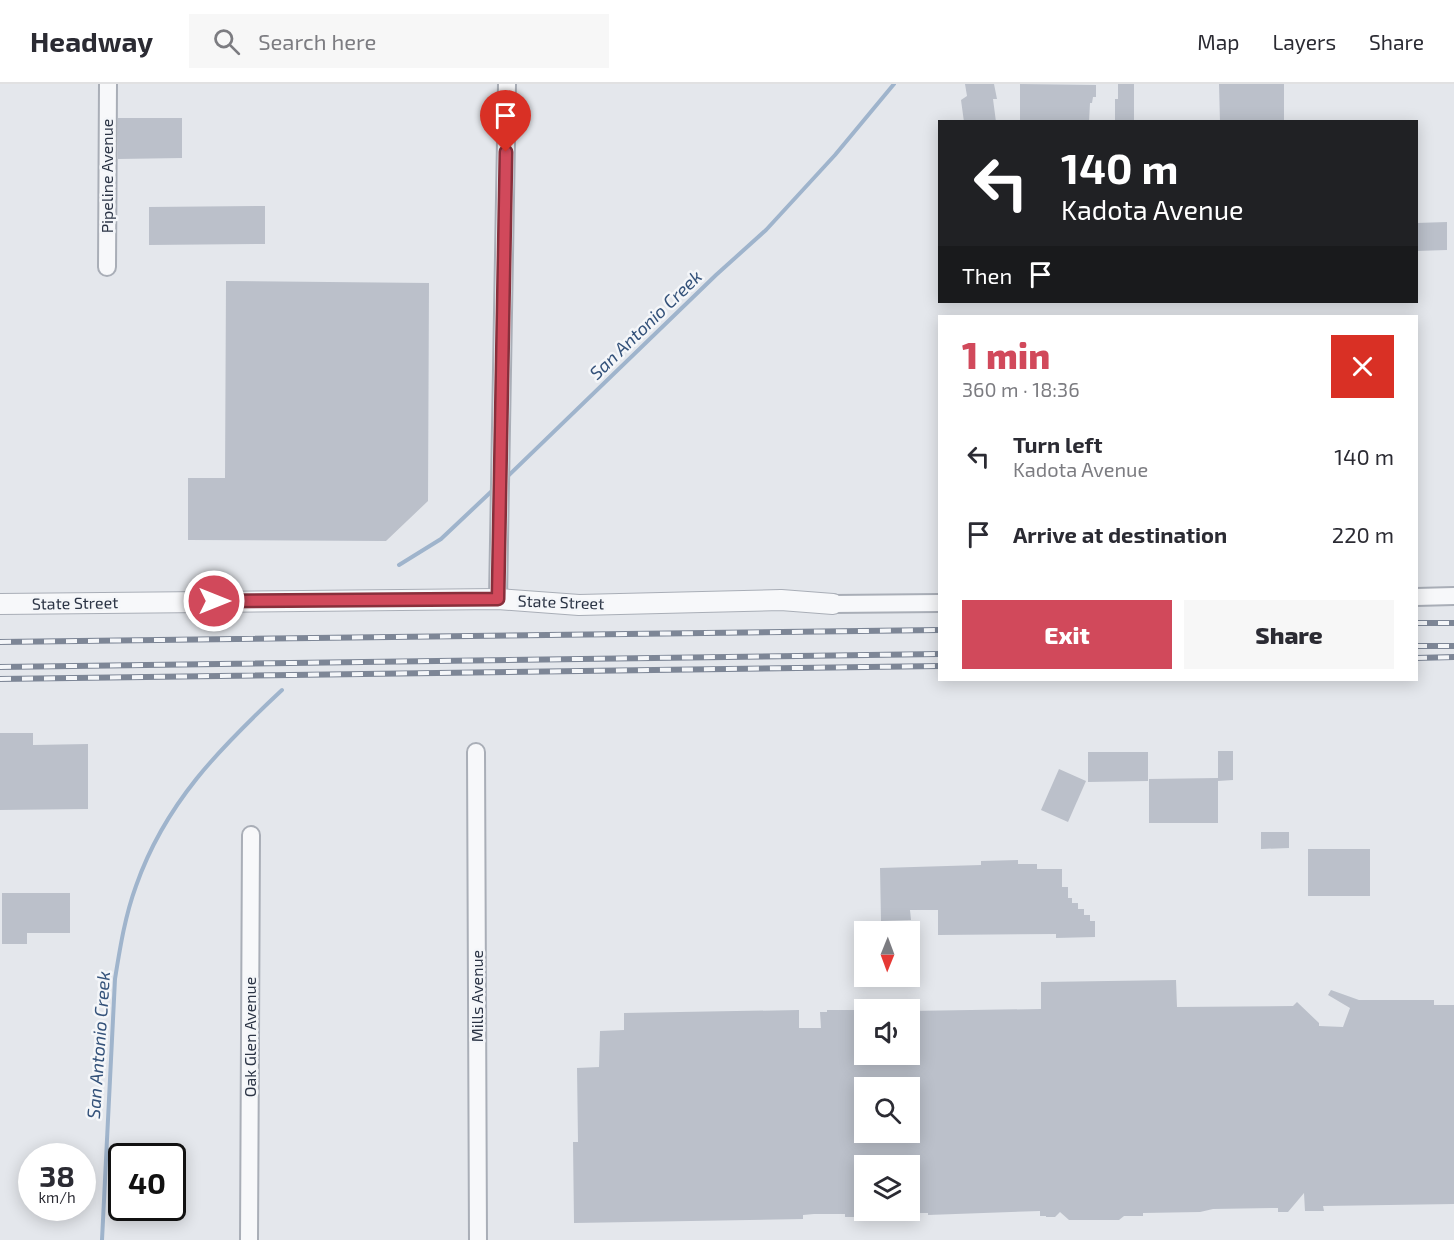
<!DOCTYPE html>
<html lang="en">
<head>
<meta charset="utf-8">
<style>
	body { margin:0; font-family:"Exo 2",sans-serif; background:#f7f7f7; color:#2b2b33; height:100vh; display:flex; flex-direction:column; font-size:22px; white-space:nowrap }
	* { box-sizing:border-box; margin:0 }
	p { font-size:20px; color:#7c7c81 }
	.icon { flex:none; width:33px; height:33px; fill:none; stroke:currentColor; stroke-width:2; stroke-linecap:round; stroke-linejoin:round }
	.map { position:relative; flex:1; overflow:hidden }
	.sheet { position:absolute; left:938px; top:231px; width:480px; height:366px; display:flex; flex-direction:column; background:#fff; border-radius:0px; box-shadow:0 3px 15px #0003 }
	.sheet>* { flex:none }
	.guide { position:absolute; left:938px; top:36px; width:480px; height:183px; border-radius:0px; box-shadow:0 3px 15px #0003; background:#202124; color:#fff; overflow:hidden }
	.needle { width:39px; rotate:181deg }
	.buttons { position:absolute; left:854px; top:837px; display:grid; gap:12px }
	.buttons a { display:grid; place-items:center; width:66px; height:66px; border-radius:0px; background:#fff; box-shadow:0 3px 15px #0003; font-size:30px }
	.speed { position:absolute; left:18px; top:1059px; display:flex; gap:12px; font-size:30px; font-weight:700; text-align:center }
	.speed>* { display:grid; place-content:center; width:78px; height:78px; border-radius:50%; background:#fff; box-shadow:0 3px 15px #0003; line-height:1 }
	.speed small { font-size:15px; font-weight:400 }
	.speed .limit { border:3px solid #111; border-radius:9px; background:#fff; color:#111 }
	.pin { position:absolute; display:grid; place-items:center; width:51px; height:51px; color:#fff; margin:-62px -26px; border-radius:50% 50% 50% 0; rotate:-45deg; box-shadow:0 0 6px #0007 }
	.pin .icon { rotate:45deg }
	.me { position:absolute; width:66px; margin:-33px; rotate:90deg; stroke-linejoin:round; filter:drop-shadow(0 0 4px #0008) }
	.turn { display:flex; align-items:center; gap:21px; height:126px; padding:0 24px; font-size:27px }
	.turn .icon { width:78px; height:78px; stroke-width:2.5 }
	.turn b { display:block; font-size:42px; line-height:51px }
	.then { display:flex; align-items:center; height:57px; padding:0 24px; background:#0003; gap:12px; font-size:22px }
	.round { display:grid; place-items:center; flex:none; width:63px; height:63px; border-radius:0px; background:#f7f7f7 }
	.overview { display:flex; align-items:center; justify-content:space-between; height:102px; padding:0 24px }
	h1 { font-size:36px; font-weight:800; line-height:45px; color:#d1495b }
	.button { display:flex; gap:12px; margin-top:auto; padding:12px 24px }
	.button a { flex:1; height:69px; border-radius:0px; background:#d1495b; color:#fff; font-size:24px; font-weight:800; line-height:69px; text-align:center }
	.button a+a { background:#f7f7f7; color:#2b2b33 }
	ul { padding:0; list-style:none }
	li { display:flex; align-items:center; gap:18px; height:78px; padding:0 24px }
	li div { flex:1 }
	li b { display:block; font-size:22px }
	li em { font-style:normal }
	header { display:flex; align-items:center; gap:36px; box-sizing:border-box; height:84px; padding:0 30px; background:#fff; border-bottom:2px solid #e1e1e2 }
	header strong { font-size:28px }
	nav { display:flex; gap:33px; margin-inline-start:auto; font-size:21px }
	.search { width:420px; height:54px; background:#f7f7f7; display:flex; align-items:center; gap:15px; box-sizing:border-box; padding:0 21px; border-radius:0px; color:#7c7c81; font-size:22px }
	.map>svg:first-child { display:block }
	.lines { fill:none; stroke-linecap:round; stroke-linejoin:round }
	.stream { stroke:#9fb4cc; stroke-width:4 }
	.building { fill:#bbc0ca; fill-rule:evenodd }
	.minor-casing { stroke:#a9aeb7; stroke-width:20 }
	.tertiary-casing { stroke:#a9aeb7; stroke-width:22 }
	.minor { stroke:#f7f8fa; stroke-width:16 }
	.tertiary { stroke:#f7f8fa; stroke-width:20 }
	.rail-casing { stroke:#7d8696; stroke-width:6 }
	.rail { stroke:#f4f6f9; stroke-width:4; stroke-dasharray:11; stroke-linecap:butt }
	.route-casing { stroke:#882f3b; stroke-width:15 }
	.route { stroke:#d1495b; stroke-width:10 }
	.labels { text-anchor:middle; stroke-width:5; stroke-linejoin:round; paint-order:stroke }
	.street-label { font-size:16px; fill:#2b3445; stroke:#f4f6f9 }
	.water-label { font-size:18px; font-style:italic; fill:#34527a; stroke:#f4f6f9 }
</style>
</head>
<body>
<header>
<strong>Headway</strong>
<div class="search"><svg class="icon" aria-label="search" viewBox="0 0 24 24"><circle cx="10" cy="10" r="6"/><path d="M15 15l6 6"/></svg>Search here</div>
<nav><a>Map</a><a>Layers</a><a>Share</a></nav>
</header>
<div class="map">
<svg width="1454" height="1156" viewBox="0 0 1454 1156">
	<rect width="100%" height="100%" fill="#e4e7ec"/>
	<g class="lines">
		<!-- stream -->
		<g class="stream">
			<path d="M506,394L716,191L766,146L835,71L894,0"/>
			<path d="M399,481L441,455L494,405"/>
			<path d="M102,1156L115,895C120,864 125,832 136,802C165,719 220,664 282,606"/>
		</g>
	</g>
	<!-- building -->
	<g class="building">
		<path d="M965,0H994L997,15H993L996,38H964L961,16L967,12Z"/>
		<path d="M1020,0L1096,1V13H1093L1092,19H1090L1089,38H1020Z"/>
		<path d="M1118,0H1134V38H1115V15H1118Z"/>
		<path d="M1219,0H1284V38H1220Z"/>
		<path d="M118,34H182V74L118,75Z"/>
		<path d="M265,122V160L149,161V123Z"/>
		<path d="M1447,138V166L1416,167V139Z"/>
		<path d="M226,197L429,199L428,417L386,457L188,456V394H225Z"/>
		<path d="M0,649H33V661L88,660V725L0,726Z"/>
		<path d="M1218,667H1233V696L1218,697Z"/>
		<path d="M1088,668H1148V697L1088,698Z"/>
		<path d="M1059,685L1086,697L1068,738L1041,726Z"/>
		<path d="M1218,694V739H1149V695Z"/>
		<path d="M1261,748H1289V764L1261,765Z"/>
		<rect x="1308" y="765" width="62" height="47"/>
		<path d="M1018,776V780H1037V785H1062V803H1068V814H1072V819H1078V825H1084V831H1090V837H1095V853L1056,854V850L938,851V826H910L911,836L881,837L880,784L981,781V777Z"/>
		<path d="M2,809H70V849H27V860H2Z"/>
		<path d="M1176,896L1177,923L1293,922L1297,918L1319,939V942L1343,943L1350,924L1328,911L1331,906L1359,916H1434V921H1454V1120L1323,1122L1324,1127H1305L1304,1109L1288,1128H1278V1124L1213,1125L1200,1128L1143,1129V1132H1124L1119,1136H1069L1060,1128L1055,1133H1046V1132H1040V1127L928,1131V1129H909V1082H864V1133H845V1130H814L803,1131V1135L574,1139L573,1058H578L577,984L599,983L600,947L624,946V929L799,926V944H821L820,928H827V926H864V970H909V927L1041,925V898ZM864,1004H909V1048H864Z"/>
	</g>
	<g class="lines">
		<!-- minor casing -->
		<g class="minor-casing">
			<g id="minor">
				<path d="M107,183L108,0"/>
				<path d="M1416,513L1454,512"/>
				<path d="M498,515L507,0"/>
				<path d="M833,520L939,519"/>
				<path d="M476,668L478,1156"/>
				<path d="M249,1156L251,751"/>
			</g>
		</g>
		<!-- tertiary casing -->
		<g class="tertiary-casing">
			<path id="tertiary" d="M0,520L498,515L579,521L781,516L833,520"/>
		</g>
		<!-- minor -->
		<use href="#minor" class="minor"/>
		<!-- tertiary -->
		<use href="#tertiary" class="tertiary"/>
		<!-- rail casing -->
		<g class="rail-casing">
			<g id="rail">
				<path d="M1416,539H1454"/>
				<path d="M0,558L939,546"/>
				<path d="M1416,562H1454"/>
				<path d="M1416,574L1454,573"/>
				<path d="M0,583L939,570"/>
				<path d="M0,595L939,582"/>
			</g>
		</g>
		<!-- rail -->
		<use href="#rail" class="rail"/>
	</g>
	<g class="lines">
		<!-- route casing -->
		<g class="route-casing">
			<path id="route" d="M214,517L498,515L506,68"/>
		</g>
		<!-- route -->
		<use href="#route" class="route"/>
	</g>
	<g class="labels">
		<!-- street labels -->
		<g class="street-label">
			<text transform="translate(107 92) rotate(-90)" y="6">Pipeline Avenue</text>
			<text transform="translate(561 518) rotate(2)" y="6">State Street</text>
			<text transform="translate(75 519) rotate(-1)" y="6">State Street</text>
			<text transform="translate(477 912) rotate(-90)" y="6">Mills Avenue</text>
			<text transform="translate(250 953) rotate(-90)" y="6">Oak Glen Avenue</text>
		</g>
		<!-- water labels -->
		<g class="water-label">
			<text transform="translate(646 241) rotate(-44)" y="6">San Antonio Creek</text>
			<text transform="translate(99 961) rotate(-86)" y="6">San Antonio Creek</text>
		</g>
	</g>
</svg>
<div class="buttons">
<a><svg class="needle" viewBox="-14 -14 28 28"><path d="M0-13l5 13h-10z" fill="#e53935"/><path d="M0 13l5-13h-10z" fill="#7c7c81"/></svg></a>
<a><svg class="icon" aria-label="sound" viewBox="0 0 24 24"><path d="M4 9h4l5-4v14l-5-4H4zM17 9q2 3 0 6"/></svg></a>
<a><svg class="icon" aria-label="search" viewBox="0 0 24 24"><circle cx="10" cy="10" r="6"/><path d="M15 15l6 6"/></svg></a>
<a><svg class="icon" aria-label="layers" viewBox="0 0 24 24"><path d="M12 4l9 5-9 5-9-5zM3 14l9 5 9-5"/></svg></a>
</div>
<div class="speed"><div>38<small>km/h</small></div><div class="limit">40</div></div>
<div class="pin" style="left:506px;top:68px;background:#d93025"><svg class="icon" aria-label="arrive" viewBox="0 0 24 24"><path d="M6 21V4h12l-3 4 3 4H6"/></svg></div>
<svg class="me" style="left:214px;top:517px" viewBox="-20 -20 40 40"><circle r="17" fill="#d1495b" stroke="#fff" stroke-width="3"/><path d="M0-11L8 9 0 5-8 9z" fill="#fff"/></svg>
<div class="guide">
<div class="turn"><svg class="icon" aria-label="left" viewBox="0 0 24 24"><path d="M17 20v-9H6M10 6l-5 5 5 5"/></svg><div><b>140 m</b>Kadota Avenue</div></div>
<div class="then">Then<svg class="icon" aria-label="arrive" viewBox="0 0 24 24"><path d="M6 21V4h12l-3 4 3 4H6"/></svg></div>
</div>
<section class="sheet">
<div class="overview"><div><h1>1 min</h1><p>360 m · 18:36</p></div><a class="round" style="background:#d93025;color:#fff"><svg class="icon" aria-label="close" viewBox="0 0 24 24"><path d="M6 6l12 12M18 6L6 18"/></svg></a></div>
<ul>
<li><svg class="icon" aria-label="left" viewBox="0 0 24 24"><path d="M17 20v-9H6M10 6l-5 5 5 5"/></svg><div><b>Turn left</b><p>Kadota Avenue</p></div><em>140 m</em></li>
<li><svg class="icon" aria-label="arrive" viewBox="0 0 24 24"><path d="M6 21V4h12l-3 4 3 4H6"/></svg><div><b>Arrive at destination</b></div><em>220 m</em></li>
</ul>
<div class="button"><a>Exit</a><a>Share</a></div>
</section>
</div>
</body>
</html>
